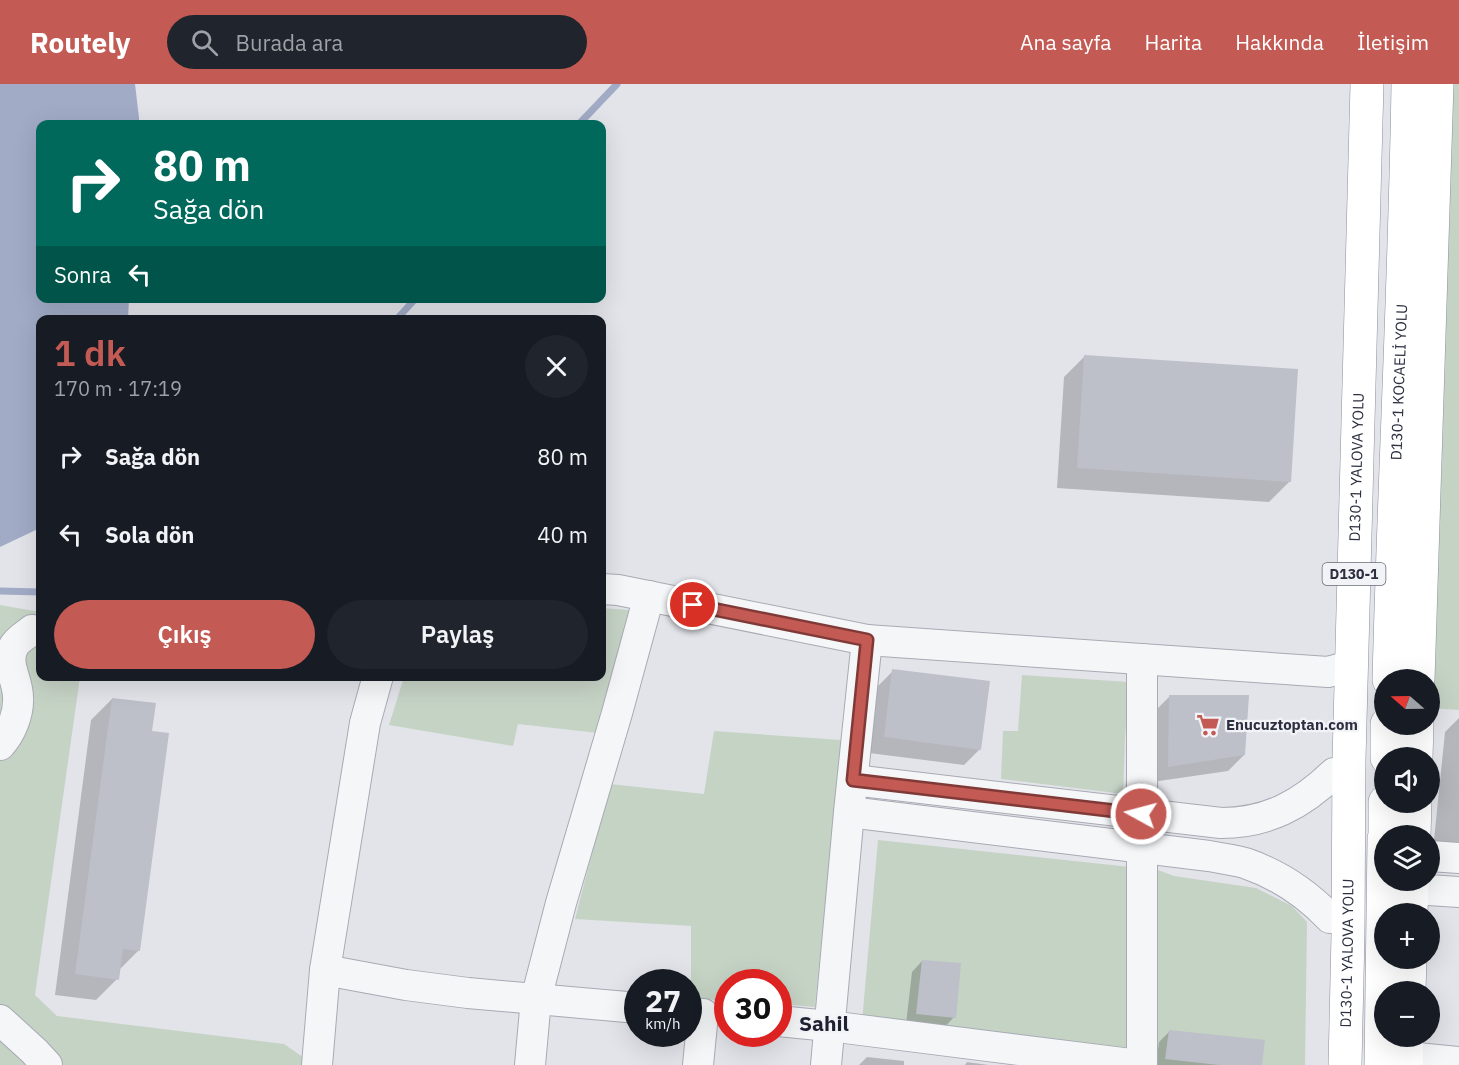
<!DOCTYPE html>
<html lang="tr">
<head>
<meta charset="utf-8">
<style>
	body { margin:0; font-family:"IBM Plex Sans",sans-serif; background:#20242c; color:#f1f3f6; height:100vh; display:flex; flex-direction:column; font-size:22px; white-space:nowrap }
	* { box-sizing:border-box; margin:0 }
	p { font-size:20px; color:#9ea1a6 }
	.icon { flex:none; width:33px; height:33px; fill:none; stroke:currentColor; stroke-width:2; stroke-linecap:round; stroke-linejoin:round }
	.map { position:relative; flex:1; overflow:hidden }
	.details { position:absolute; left:36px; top:231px; width:570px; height:366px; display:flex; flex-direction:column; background:#171b24; border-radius:12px; box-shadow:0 6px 24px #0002 }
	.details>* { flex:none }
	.guide { position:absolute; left:36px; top:36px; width:570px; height:183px; border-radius:12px; box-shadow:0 6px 24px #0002; background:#00695c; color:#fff; overflow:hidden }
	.needle { width:39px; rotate:290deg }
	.tools { position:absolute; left:1374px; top:585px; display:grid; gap:12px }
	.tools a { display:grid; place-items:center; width:66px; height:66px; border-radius:50%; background:#171b24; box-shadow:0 6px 24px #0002; font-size:30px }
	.speed { position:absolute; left:624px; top:885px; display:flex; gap:12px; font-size:30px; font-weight:700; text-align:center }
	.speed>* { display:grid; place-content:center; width:78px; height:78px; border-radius:50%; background:#171b24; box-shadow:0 6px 24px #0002; line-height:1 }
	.speed small { font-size:15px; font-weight:400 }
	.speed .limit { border:9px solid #d22; background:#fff; color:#111 }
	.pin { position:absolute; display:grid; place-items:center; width:51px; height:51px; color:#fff; margin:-26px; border:3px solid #fff; border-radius:50%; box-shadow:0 2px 6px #0007 }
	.me { position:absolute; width:66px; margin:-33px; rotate:277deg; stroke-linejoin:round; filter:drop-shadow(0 0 4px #0008) }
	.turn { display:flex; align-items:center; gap:21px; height:126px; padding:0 18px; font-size:27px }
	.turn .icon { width:78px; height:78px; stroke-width:2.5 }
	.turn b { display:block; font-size:42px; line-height:51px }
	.then { display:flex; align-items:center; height:57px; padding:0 18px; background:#0003; gap:12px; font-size:22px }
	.round { display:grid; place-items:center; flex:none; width:63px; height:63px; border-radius:32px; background:#20242c }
	.headline { display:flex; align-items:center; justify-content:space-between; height:102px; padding:0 18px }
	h1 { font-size:36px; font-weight:600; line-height:45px; color:#c35a54 }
	.button { display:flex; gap:12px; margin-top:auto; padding:12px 18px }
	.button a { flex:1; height:69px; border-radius:36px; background:#c35a54; color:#fff; font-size:24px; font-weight:600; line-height:69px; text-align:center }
	.button a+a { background:#20242c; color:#f1f3f6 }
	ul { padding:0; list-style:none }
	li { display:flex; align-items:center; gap:18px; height:78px; padding:0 18px }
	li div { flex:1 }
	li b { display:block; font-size:22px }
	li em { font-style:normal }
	header { display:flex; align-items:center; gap:36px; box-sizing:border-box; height:84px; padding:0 30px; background:#c35a54; color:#fff }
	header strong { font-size:28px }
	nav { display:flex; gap:33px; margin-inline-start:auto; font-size:21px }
	.search { width:420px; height:54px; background:#20242c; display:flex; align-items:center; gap:15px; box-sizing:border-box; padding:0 21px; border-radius:33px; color:#9ea1a6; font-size:22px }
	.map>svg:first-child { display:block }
	.green { fill:#c5d3c5 }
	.water { fill:#a1abc6 }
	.shadow { fill:#0003 }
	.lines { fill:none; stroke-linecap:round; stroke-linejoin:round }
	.stream { stroke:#a1abc6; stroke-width:7 }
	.building { fill:#bdbfc9 }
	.minor-casing { stroke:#a8aab4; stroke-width:32 }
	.highway-casing { stroke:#8b8f9f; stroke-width:34 }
	.minor { stroke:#f5f6f8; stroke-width:30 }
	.highway { stroke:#fff; stroke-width:33 }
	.route-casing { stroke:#7f3a37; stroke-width:15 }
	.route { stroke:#c35a54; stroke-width:10 }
	.labels { text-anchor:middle; stroke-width:4.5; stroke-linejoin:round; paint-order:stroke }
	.shield { fill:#f2f3f7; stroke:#676a77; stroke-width:1.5 }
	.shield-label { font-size:14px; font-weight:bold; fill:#2c2f40 }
	.street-label { font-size:15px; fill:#2c2f40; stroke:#f2f3f7 }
	.poi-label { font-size:15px; font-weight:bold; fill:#2c2f40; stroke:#f2f3f7; text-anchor:start }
	.district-label { font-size:21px; font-weight:bold; fill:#1e2131; stroke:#f2f3f7 }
</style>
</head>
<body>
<header>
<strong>Routely</strong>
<div class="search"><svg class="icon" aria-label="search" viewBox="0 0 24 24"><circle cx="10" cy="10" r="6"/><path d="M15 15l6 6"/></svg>Burada ara</div>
<nav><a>Ana sayfa</a><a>Harita</a><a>Hakkında</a><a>İletişim</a></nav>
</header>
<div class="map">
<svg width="1459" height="981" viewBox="0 0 1459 981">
	<rect width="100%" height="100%" fill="#e3e4ea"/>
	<!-- green -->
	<g class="green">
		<path d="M1451,0H1459V626L1430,624Z"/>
		<path d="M0,521L40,528V592L80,593L35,911L57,932L284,960L307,976L306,981H0Z"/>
		<path d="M602,524L629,526L598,649L518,640L513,662L389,641L404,593L602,592Z"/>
		<path d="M1022,591L1129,598L1125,654L1123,710L1001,695L1003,647H1018Z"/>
		<path d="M714,647L841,656L815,923L779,920L778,898H728L727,917L691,914V842L575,835L610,700L704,710Z"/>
		<path d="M878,756L1158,786L1174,792L1256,804L1292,822L1307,838L1305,981H1157V976L862,938Z"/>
	</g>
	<!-- water -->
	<path class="water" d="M0,0H135L139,34V40H40V214L129,215L128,235L40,236V444L0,463Z"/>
	<!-- shadow -->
	<g class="shadow">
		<path d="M1085,272L1290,397L1269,418L1057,404L1064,293Z"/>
		<path d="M893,587L980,665L964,681L869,669L877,603Z"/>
		<path d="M1169,613L1244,671L1228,687L1152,698L1153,629Z"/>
		<path d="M112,615L151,648L139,866L118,887L117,895L96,916L55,911L91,636Z"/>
		<path d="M1459,634V768L1433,766L1445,648Z"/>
		<path d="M922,877L954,933L944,944L906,940L912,888Z"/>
		<path d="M1169,948L1261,981H1156L1159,958Z"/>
		<path d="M867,973L904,977V981H859Z"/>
		<path d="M967,978L989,981H965Z"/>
	</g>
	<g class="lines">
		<!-- stream -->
		<g class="stream">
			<path d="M579,40L617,0"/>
			<path d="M396,236L416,214"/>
			<path d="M0,507L40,508"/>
		</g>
	</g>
	<!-- building -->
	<g class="building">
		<path d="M1084,271L1298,285L1291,398L1077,384Z"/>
		<path d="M892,585L990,597L981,666L884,653Z"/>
		<path d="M1169,611H1249L1245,671L1168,683Z"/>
		<path d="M112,614L156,619L152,647L169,649L140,867L123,865L119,896L75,890Z"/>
		<path d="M922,876L961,879L956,934L916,930Z"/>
		<path d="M1169,946L1265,956L1262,981H1219L1165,975Z"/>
	</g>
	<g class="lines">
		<!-- minor casing -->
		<g class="minor-casing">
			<g id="minor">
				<path d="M602,505L618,506L867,556L1328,588L1339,585"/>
				<path d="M0,661C11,649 19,630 18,613C18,595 4,579 14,562C17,556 26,551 32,546"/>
				<path d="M853,696L1221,739C1267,739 1301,721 1334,689"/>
				<path d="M849,728L1209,772C1221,774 1233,776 1245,779C1277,790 1307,810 1330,834"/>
				<path d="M1430,772L1459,774"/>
				<path d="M1412,805L1459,808"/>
				<path d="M325,886L406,901L468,909L638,924"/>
				<path d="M0,936L34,967L47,981"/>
				<path d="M778,937L829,942L1139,981"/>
				<path d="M1407,973L1459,978"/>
				<path d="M317,981L325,886L365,639L378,592"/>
				<path d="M530,981L536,915L561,819L617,629L649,512"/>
				<path d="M698,981L703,930"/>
				<path d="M826,981L849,728L867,556"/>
				<path d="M1142,981V575"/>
			</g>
		</g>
		<!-- highway casing -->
		<g class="highway-casing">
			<g id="highway">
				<path id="s1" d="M1389,596C1394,397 1405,199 1408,0"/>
				<path d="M1418,596L1437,0"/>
				<path d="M1387,674V640"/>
				<path d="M1416,674L1417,640"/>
				<path d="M1385,752V718"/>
				<path d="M1414,752L1415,718"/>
				<path d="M1411,830L1412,796"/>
				<path d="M1409,908L1410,874"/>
				<path id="s2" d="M1345,981L1348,851L1349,676L1367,0"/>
				<path d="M1381,981L1384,755"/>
				<path d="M1406,981L1407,952"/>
			</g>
		</g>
		<!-- minor -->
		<use href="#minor" class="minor"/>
		<!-- highway -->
		<use href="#highway" class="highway"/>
	</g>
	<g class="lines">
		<!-- route casing -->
		<g class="route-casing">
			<path id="route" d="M693,521L867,556L853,696L1141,730"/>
		</g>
		<!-- route -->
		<use href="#route" class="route"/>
	</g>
	<!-- icons -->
	<defs>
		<g id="supermarket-bare" transform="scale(1.8)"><path d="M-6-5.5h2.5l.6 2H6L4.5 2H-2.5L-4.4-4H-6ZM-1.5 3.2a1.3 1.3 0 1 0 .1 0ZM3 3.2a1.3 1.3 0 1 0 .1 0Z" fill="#c35a54" stroke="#f2f3f7" stroke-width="2.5" paint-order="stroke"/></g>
	</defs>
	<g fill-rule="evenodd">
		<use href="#supermarket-bare" x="1208" y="641"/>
	</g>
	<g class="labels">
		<!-- shield labels -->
		<rect class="shield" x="1322.5" y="479" width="63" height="22" rx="4.5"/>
		<g class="shield-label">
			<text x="1354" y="495">D130-1</text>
		</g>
		<!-- street labels -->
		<g class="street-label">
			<text dy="5" stroke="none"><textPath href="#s1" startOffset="298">D130-1 KOCAELİ YOLU</textPath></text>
			<text dy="5" stroke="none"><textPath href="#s2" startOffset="598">D130-1 YALOVA YOLU</textPath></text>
			<text dy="5" stroke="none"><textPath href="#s2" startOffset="112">D130-1 YALOVA YOLU</textPath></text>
		</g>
		<!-- poi labels -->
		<g class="poi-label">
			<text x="1226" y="646">Enucuztoptan.com</text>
		</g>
		<!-- district labels -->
		<g class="district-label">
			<text x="824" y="947">Sahil</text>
		</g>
	</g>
</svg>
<div class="tools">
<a><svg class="needle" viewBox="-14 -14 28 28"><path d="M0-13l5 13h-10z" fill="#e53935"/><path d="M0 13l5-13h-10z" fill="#9ea1a6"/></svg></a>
<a><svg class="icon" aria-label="sound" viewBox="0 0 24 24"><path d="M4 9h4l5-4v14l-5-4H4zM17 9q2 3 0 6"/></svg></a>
<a><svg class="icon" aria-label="layers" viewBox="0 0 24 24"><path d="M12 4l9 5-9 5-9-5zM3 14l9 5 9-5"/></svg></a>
<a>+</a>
<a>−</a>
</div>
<div class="speed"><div>27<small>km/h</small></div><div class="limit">30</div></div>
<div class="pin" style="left:693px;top:521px;background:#d93025"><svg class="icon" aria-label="arrive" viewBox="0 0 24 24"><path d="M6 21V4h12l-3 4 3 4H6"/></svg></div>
<svg class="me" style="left:1141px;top:730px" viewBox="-20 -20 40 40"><circle r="17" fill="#c35a54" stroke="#fff" stroke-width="3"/><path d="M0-11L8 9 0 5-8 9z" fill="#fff"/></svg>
<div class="guide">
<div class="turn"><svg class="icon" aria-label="right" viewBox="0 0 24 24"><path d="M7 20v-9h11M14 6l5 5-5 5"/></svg><div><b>80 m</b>Sağa dön</div></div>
<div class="then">Sonra<svg class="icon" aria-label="left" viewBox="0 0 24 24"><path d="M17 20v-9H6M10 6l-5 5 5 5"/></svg></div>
</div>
<section class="details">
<div class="headline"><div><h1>1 dk</h1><p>170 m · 17:19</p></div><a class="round"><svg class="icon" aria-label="close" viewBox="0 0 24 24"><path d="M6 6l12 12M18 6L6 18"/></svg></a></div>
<ul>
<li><svg class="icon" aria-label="right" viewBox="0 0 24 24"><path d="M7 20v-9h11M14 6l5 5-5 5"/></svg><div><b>Sağa dön</b></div><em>80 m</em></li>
<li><svg class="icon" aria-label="left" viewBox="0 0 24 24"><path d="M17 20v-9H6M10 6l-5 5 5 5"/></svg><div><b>Sola dön</b></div><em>40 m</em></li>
</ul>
<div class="button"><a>Çıkış</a><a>Paylaş</a></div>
</section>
</div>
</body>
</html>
